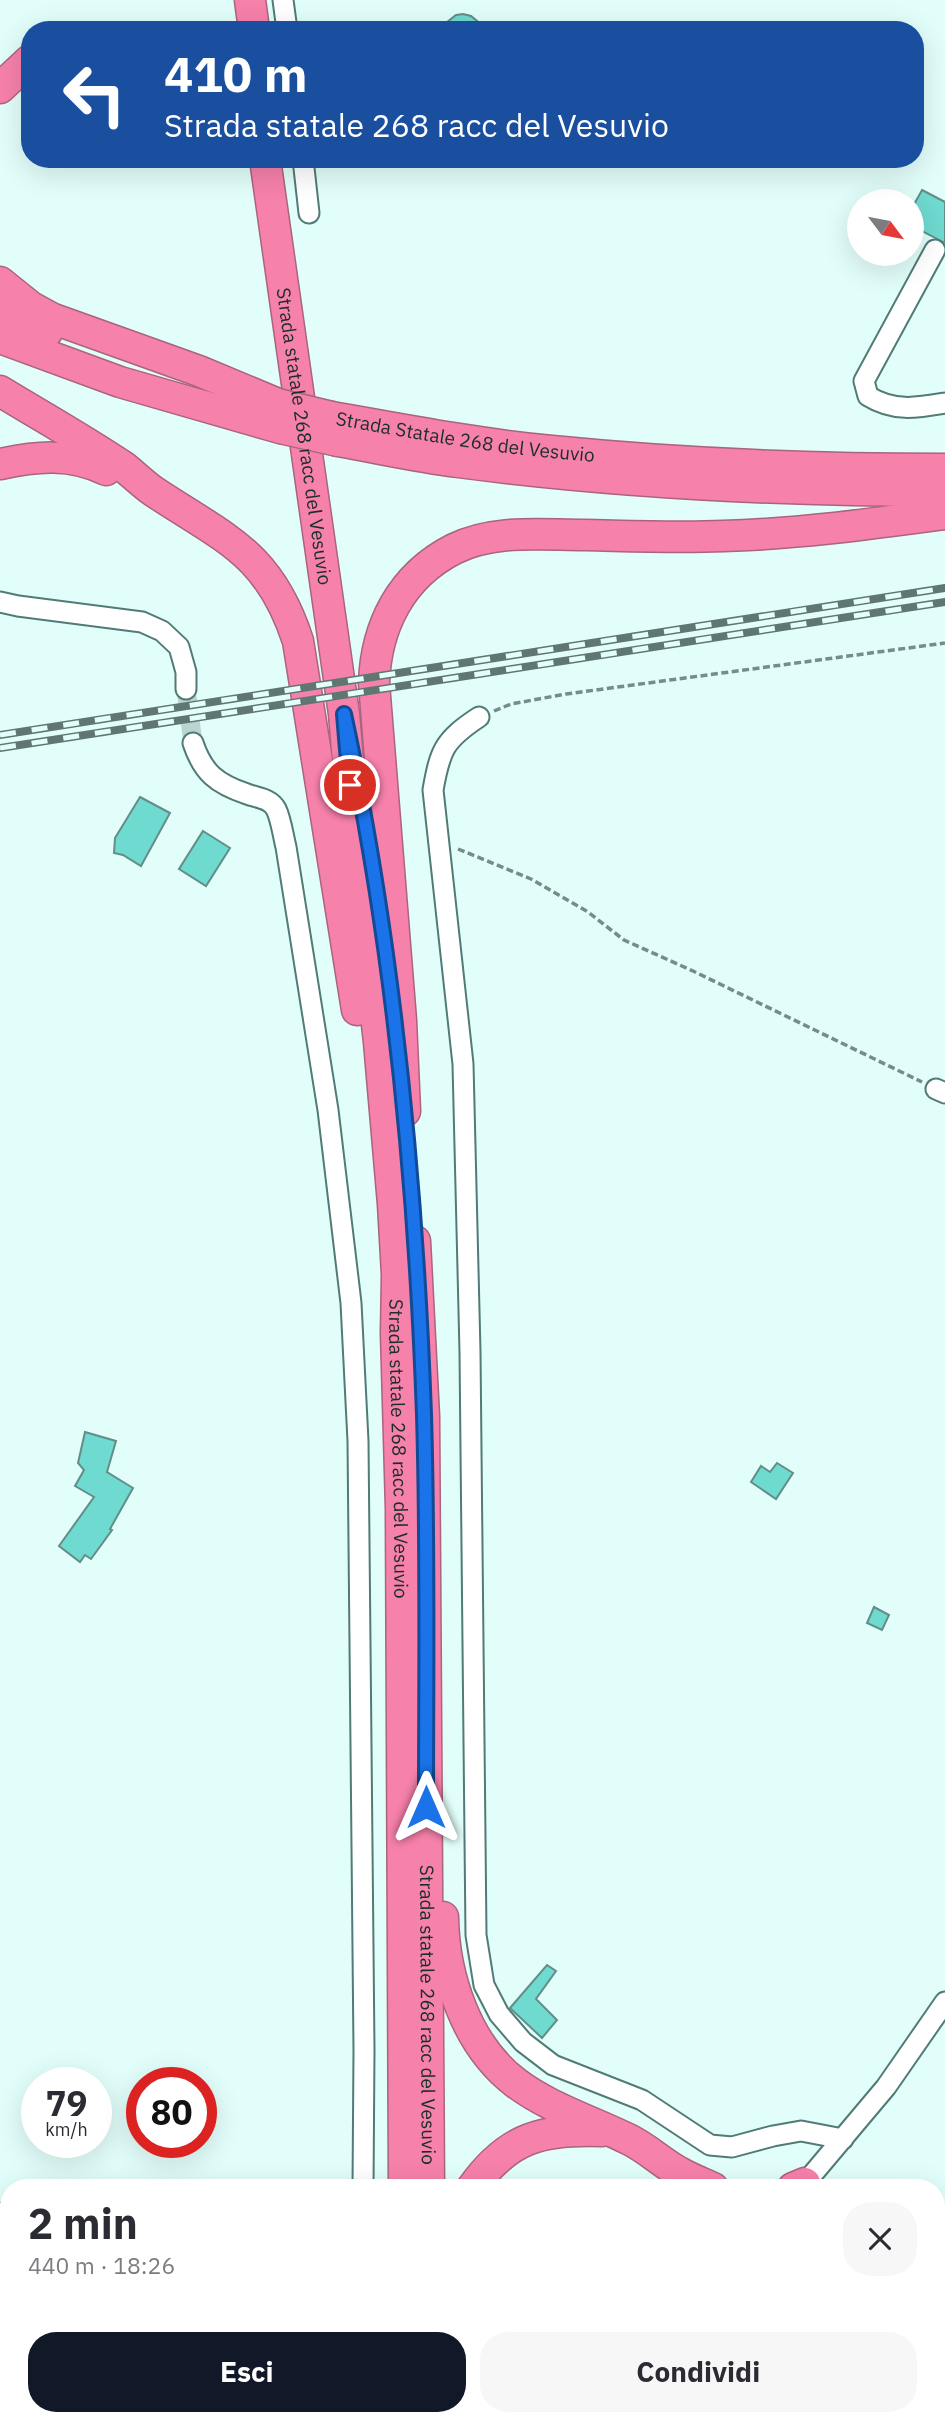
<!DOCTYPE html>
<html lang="it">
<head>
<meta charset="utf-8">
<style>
	body { margin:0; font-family:"IBM Plex Sans",sans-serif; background:#f7f7f7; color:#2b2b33; height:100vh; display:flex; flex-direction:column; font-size:26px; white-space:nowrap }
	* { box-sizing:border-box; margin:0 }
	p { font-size:23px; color:#7c7c81 }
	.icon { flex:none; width:38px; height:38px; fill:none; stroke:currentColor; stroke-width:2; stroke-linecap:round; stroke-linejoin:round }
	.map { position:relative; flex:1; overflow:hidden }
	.sheet { position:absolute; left:0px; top:2179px; width:945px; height:247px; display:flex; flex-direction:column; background:#fff; border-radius:28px 28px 0 0; box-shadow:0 7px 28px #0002 }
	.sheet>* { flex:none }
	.hud { position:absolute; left:21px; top:21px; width:903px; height:147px; border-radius:28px; box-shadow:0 7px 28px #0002; background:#1a4fa0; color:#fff; overflow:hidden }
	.needle { width:46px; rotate:122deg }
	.tools { position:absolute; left:847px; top:189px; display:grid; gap:14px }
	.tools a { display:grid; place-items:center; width:77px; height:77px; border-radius:50%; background:#fff; box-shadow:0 7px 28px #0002; font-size:35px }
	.speed { position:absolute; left:21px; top:2067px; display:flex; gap:14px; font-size:35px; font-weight:700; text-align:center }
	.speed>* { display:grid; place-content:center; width:91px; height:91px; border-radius:50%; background:#fff; box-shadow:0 7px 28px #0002; line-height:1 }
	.speed small { font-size:18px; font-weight:400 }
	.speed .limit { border:10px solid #d22; background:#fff; color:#111 }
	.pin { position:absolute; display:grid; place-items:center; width:60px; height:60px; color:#fff; margin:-30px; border:4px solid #fff; border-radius:50%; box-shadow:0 2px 7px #0007 }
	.me { position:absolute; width:77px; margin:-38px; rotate:0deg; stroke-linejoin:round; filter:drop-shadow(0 0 5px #0008) }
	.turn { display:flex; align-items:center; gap:24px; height:147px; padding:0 28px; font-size:32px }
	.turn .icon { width:91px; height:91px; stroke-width:2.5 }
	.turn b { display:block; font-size:49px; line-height:60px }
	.round { display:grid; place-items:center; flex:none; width:74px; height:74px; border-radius:28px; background:#f7f7f7 }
	.head { display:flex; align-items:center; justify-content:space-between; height:119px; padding:0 28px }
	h1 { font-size:42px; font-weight:800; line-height:52px }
	.button { display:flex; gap:14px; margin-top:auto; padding:14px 28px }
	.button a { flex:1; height:80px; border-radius:28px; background:#111827; color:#fff; font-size:28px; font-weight:800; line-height:80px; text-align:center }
	.button a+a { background:#f7f7f7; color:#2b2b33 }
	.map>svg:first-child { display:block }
	.building { fill:#6fdad0; stroke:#628e88; stroke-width:2 }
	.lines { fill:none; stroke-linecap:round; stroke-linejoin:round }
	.minor-tunnel { stroke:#bad4d1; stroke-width:19; stroke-dasharray:19 10; stroke-linecap:butt }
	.minor-casing { stroke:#507b76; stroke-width:23 }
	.highway-casing { stroke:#a9647e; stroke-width:33 }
	.path { stroke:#758c89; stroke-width:3.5; stroke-dasharray:7 3.5; stroke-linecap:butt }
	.minor { stroke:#fff; stroke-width:19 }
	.highway { stroke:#f681aa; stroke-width:30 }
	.rail-casing { stroke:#607673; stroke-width:8 }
	.rail { stroke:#e2fefa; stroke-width:5; stroke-dasharray:16; stroke-linecap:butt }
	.highway-bridge-casing { stroke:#a9647e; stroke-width:33; stroke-linecap:butt }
	.highway-bridge { stroke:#f681aa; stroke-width:30 }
	.route-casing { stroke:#114b97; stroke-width:18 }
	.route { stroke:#1a73e8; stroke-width:12 }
	.labels { text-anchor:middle; stroke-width:5; stroke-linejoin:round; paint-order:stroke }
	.street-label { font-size:19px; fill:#1b2e2c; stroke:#e2fefa }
</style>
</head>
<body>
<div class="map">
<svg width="945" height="2425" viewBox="0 0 945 2425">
	<rect width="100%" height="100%" fill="#e2fefa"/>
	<!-- building -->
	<g class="building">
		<path d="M463,14L471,16L488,30H437L456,15Z"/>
		<path d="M922,190L945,202V243L912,226V208Z"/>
		<path d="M140,797L170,813L141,866L123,855L114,853L115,838Z"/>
		<path d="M203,831L230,848L206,886L179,869Z"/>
		<path d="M85,1432L116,1441L107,1472L133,1488L110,1529L112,1530L91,1559L85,1555L80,1562L59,1546L94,1497L75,1486L84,1470L78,1463Z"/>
		<path d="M777,1463L793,1473L776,1499L751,1482L761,1466L770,1472Z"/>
		<path d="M874,1607L889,1615L882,1630L867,1623Z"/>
		<path d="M547,1965L556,1971L536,1999L557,2020L542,2038L510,2008Z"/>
	</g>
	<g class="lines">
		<!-- minor-tunnel -->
		<path class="minor-tunnel" d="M186,689L193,743"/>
		<!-- minor casing -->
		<g class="minor-casing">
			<g id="minor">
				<path d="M283,0L287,30"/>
				<path d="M303,159L309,213"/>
				<path d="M935,250L864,381L868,396C894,412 916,408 945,403"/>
				<path d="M0,602L18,606L142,622L162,631L179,647L186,672V689"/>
				<path d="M479,717C444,740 440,750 433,790L463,1064L470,1352L476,1935L484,1985L499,2014L523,2042L553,2065L642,2100L710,2145L732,2147L773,2136L801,2131L843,2139"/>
				<path d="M193,743C203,773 217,784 247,794C257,798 270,798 276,809C281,819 283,835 286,847L328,1110L351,1303L358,1441L364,2050L363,2188"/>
				<path d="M936,1089L945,1093"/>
				<path d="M801,2188L886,2087L945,2002"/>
				<path d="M0,2213L9,2249"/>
				<path d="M363,2417V2425"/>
				<path d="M27,2425L41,2417"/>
				<path d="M528,2425L551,2417"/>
			</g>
		</g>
		<!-- highway casing -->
		<g class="highway-casing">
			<g id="highway">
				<path d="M250,0L254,30"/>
				<path d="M0,88L30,60"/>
				<path id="s1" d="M265,159L344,714L352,808L379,1042L393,1204L397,1275L396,1333L401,1509L404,2188"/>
				<path d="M0,282L31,307L51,318L199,371L278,404"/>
				<path d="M0,314L47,332"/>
				<path d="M0,338L120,382L280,428"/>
				<path d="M0,391C41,416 84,440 124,467C134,475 143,484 153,491C225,539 269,552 298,641L357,1010"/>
				<path id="s2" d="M332,417C405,430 478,444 552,451C682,464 814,469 945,469"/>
				<path d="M338,441C378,448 418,457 458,462C619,483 782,491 945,491"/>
				<path d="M0,464C37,456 71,453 106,470"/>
				<path d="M405,1111L401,1020L374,683C376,626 401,576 454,549C494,529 541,535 585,535C631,536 677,538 723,536C798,534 871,524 945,514"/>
				<path id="s3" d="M415,1241L424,1416L429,2188"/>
				<path d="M443,1917C444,1976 466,2045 516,2083C549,2108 592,2121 630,2140C648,2149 662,2163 679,2172C689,2178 702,2183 713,2188"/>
				<path d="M472,2188C508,2137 542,2129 602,2131"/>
				<path d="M793,2188L805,2183"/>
				<path d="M404,2417V2425"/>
				<path d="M436,2425L437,2417"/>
			</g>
		</g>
		<!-- path -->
		<g class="path">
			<path d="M494,711L511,704L566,694L945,643"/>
			<path d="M458,849L531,879L588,912L624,940L693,971L922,1082"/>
		</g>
		<!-- minor -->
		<use href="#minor" class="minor"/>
		<!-- highway -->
		<use href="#highway" class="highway"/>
		<!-- rail casing -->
		<g class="rail-casing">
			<g id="rail">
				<path d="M0,735L945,588"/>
				<path d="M0,748L945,602"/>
			</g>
		</g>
		<!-- rail -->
		<use href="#rail" class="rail"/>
		<!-- highway-bridge casing -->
		<g class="highway-bridge-casing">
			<g id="highway-bridge">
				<path d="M278,404L332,417"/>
				<path d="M280,428L338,441"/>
			</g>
		</g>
		<!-- highway-bridge -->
		<use href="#highway-bridge" class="highway-bridge"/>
	</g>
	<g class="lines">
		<!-- route casing -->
		<g class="route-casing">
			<path id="route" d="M350,785L344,714C393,942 416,1183 424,1415C428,1546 426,1677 426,1807"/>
		</g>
		<!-- route -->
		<use href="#route" class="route"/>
	</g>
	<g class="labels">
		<!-- street labels -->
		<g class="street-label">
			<text dy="7" stroke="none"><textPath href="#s2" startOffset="135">Strada Statale 268 del Vesuvio</textPath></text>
			<text dy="7" stroke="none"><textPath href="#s1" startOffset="280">Strada statale 268 racc del Vesuvio</textPath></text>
			<text dy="7" stroke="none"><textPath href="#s1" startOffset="1298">Strada statale 268 racc del Vesuvio</textPath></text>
			<text dy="7" stroke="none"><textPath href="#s3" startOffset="774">Strada statale 268 racc del Vesuvio</textPath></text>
		</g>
	</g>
</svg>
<div class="tools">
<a><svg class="needle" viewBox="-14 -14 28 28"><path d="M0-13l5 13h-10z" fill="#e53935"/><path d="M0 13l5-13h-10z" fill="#7c7c81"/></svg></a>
</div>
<div class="speed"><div>79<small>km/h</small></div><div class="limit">80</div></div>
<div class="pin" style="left:350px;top:785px;background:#d93025"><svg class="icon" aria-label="arrive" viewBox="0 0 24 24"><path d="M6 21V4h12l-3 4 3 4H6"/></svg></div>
<svg class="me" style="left:426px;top:1807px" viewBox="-20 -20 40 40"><path d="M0-17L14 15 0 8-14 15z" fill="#1a73e8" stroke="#fff" stroke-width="4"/></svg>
<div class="hud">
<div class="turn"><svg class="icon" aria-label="left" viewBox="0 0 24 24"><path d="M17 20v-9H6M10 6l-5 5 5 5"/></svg><div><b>410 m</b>Strada statale 268 racc del Vesuvio</div></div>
</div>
<section class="sheet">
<div class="head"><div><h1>2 min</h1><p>440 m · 18:26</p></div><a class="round"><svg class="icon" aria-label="close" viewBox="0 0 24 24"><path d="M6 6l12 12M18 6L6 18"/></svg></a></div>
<div class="button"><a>Esci</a><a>Condividi</a></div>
</section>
</div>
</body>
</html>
